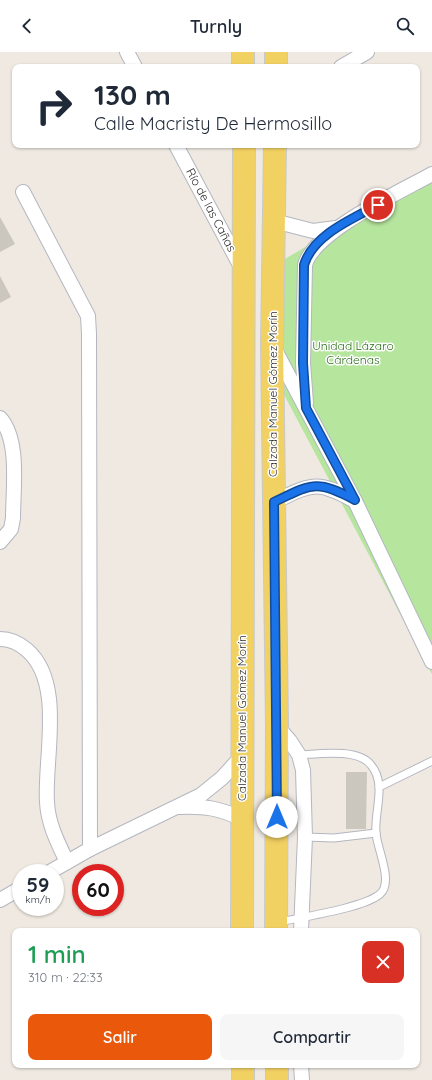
<!DOCTYPE html>
<html lang="es">
<head>
<meta charset="utf-8">
<style>
	body { margin:0; font-family:Quicksand,sans-serif; background:#f6f6f7; color:#1f2937; height:100vh; display:flex; flex-direction:column; font-size:15px; white-space:nowrap }
	* { box-sizing:border-box; margin:0 }
	p { font-size:13px; color:#747a83 }
	.icon { flex:none; width:22px; height:22px; fill:none; stroke:currentColor; stroke-width:2; stroke-linecap:round; stroke-linejoin:round }
	.map { position:relative; flex:1; overflow:hidden }
	.panel { position:absolute; left:12px; top:876px; width:408px; height:140px; display:flex; flex-direction:column; background:#fff; border-radius:8px; box-shadow:0 1px 3px #0004 }
	.panel>* { flex:none }
	.guide { position:absolute; left:12px; top:12px; width:408px; height:84px; border-radius:8px; box-shadow:0 1px 3px #0004; background:#fff; color:#1f2937; overflow:hidden }
	.speed { position:absolute; left:12px; top:812px; display:flex; gap:8px; font-size:20px; font-weight:700; text-align:center }
	.speed>* { display:grid; place-content:center; width:52px; height:52px; border-radius:50%; background:#fff; box-shadow:0 1px 3px #0004; line-height:1 }
	.speed small { font-size:10px; font-weight:400 }
	.speed .limit { border:6px solid #d22; background:#fff; color:#111 }
	.pin { position:absolute; display:grid; place-items:center; width:34px; height:34px; color:#fff; margin:-17px; border:2px solid #fff; border-radius:50%; box-shadow:0 1px 4px #0007 }
	.me { position:absolute; width:44px; margin:-22px; rotate:0deg; stroke-linejoin:round; filter:drop-shadow(0 0 3px #0008) }
	.turn { display:flex; align-items:center; gap:14px; height:84px; padding:0 16px; font-size:18px }
	.turn .icon { width:52px; height:52px; stroke-width:2.5 }
	.turn b { display:block; font-size:28px; line-height:34px }
	.round { display:grid; place-items:center; flex:none; width:42px; height:42px; border-radius:8px; background:#f6f6f7 }
	.head { display:flex; align-items:center; justify-content:space-between; height:68px; padding:0 16px }
	h1 { font-size:24px; font-weight:600; line-height:30px; color:#1e9e55 }
	.primary-button { display:flex; gap:8px; margin-top:auto; padding:8px 16px }
	.primary-button a { flex:1; height:46px; border-radius:8px; background:#ea580c; color:#fff; font-size:16px; font-weight:600; line-height:46px; text-align:center }
	.primary-button a+a { background:#f6f6f7; color:#1f2937 }
	header { display:flex; justify-content:space-between; align-items:center; height:52px; padding:0 16px; background:#fff; font-size:18px; font-weight:600 }
	.map>svg:first-child { display:block }
	.green { fill:#b6e59e }
	.building { fill:#cbc7bf }
	.lines { fill:none; stroke-linecap:round; stroke-linejoin:round }
	.lane-casing { stroke:#b4b7c1; stroke-width:9 }
	.street-casing { stroke:#b4b7c1; stroke-width:16 }
	.primary-casing { stroke:#c9c9c9; stroke-width:24 }
	.lane { stroke:#fff; stroke-width:7 }
	.street { stroke:#fff; stroke-width:14 }
	.primary { stroke:#f2d163; stroke-width:22 }
	.route-casing { stroke:#114b97; stroke-width:10 }
	.route { stroke:#1a73e8; stroke-width:7 }
	.labels { text-anchor:middle; stroke-width:3; stroke-linejoin:round; paint-order:stroke }
	.street-label { font-size:12px; fill:#2e2e2e; stroke:#fff }
	.park-label { font-size:12px; fill:#2c6e1b; stroke:#fff }
</style>
</head>
<body>
<header><svg class="icon" aria-label="back" viewBox="0 0 24 24"><path d="M15 5l-7 7 7 7"/></svg>Turnly<svg class="icon" aria-label="search" viewBox="0 0 24 24"><circle cx="10" cy="10" r="6"/><path d="M15 15l6 6"/></svg></header>
<div class="map">
<svg width="432" height="1028" viewBox="0 0 432 1028">
	<rect width="100%" height="100%" fill="#efe9e1"/>
	<!-- green -->
	<path class="green" d="M432,122V622L271,318L276,212Z"/>
	<!-- building -->
	<g class="building">
		<path d="M0,165L15,192L0,200Z"/>
		<path d="M0,224L11,245L0,251Z"/>
		<path d="M346,720H367L366,777H346Z"/>
	</g>
	<g class="lines">
		<!-- lane casing -->
		<g class="lane-casing">
			<g id="lane">
				<path d="M379,735L432,709"/>
				<path d="M305,785L334,786L376,781"/>
				<path d="M279,870C302,865 364,856 380,842C394,830 377,797 376,781C374,759 387,732 371,713C358,696 318,702 299,703"/>
			</g>
		</g>
		<!-- street casing -->
		<g class="street-casing">
			<g id="street">
				<path d="M127,0L135,15"/>
				<path d="M341,15L367,0"/>
				<path d="M176,93L241,215"/>
				<path d="M23,140L88,264L89,282L90,797"/>
				<path d="M274,169L313,179L336,176"/>
				<path d="M275,298L355,449L432,610"/>
				<path d="M306,351L303,311L305,213C314,179 400,140 432,122"/>
				<path d="M0,366C20,388 13,437 13,466L11,477L0,490"/>
				<path d="M274,450C312,432 316,427 355,449"/>
				<path d="M0,587C11,587 19,591 27,598C65,631 44,706 47,750C48,772 58,791 67,810"/>
				<path d="M277,674L290,689L299,703L303,718L305,785L301,879"/>
				<path d="M180,755C205,754 219,756 242,767"/>
				<path d="M48,821L90,797L201,743L222,726L242,704"/>
				<path d="M0,848L21,836"/>
				<path d="M301,1013L302,1028"/>
			</g>
		</g>
		<!-- primary casing -->
		<g class="primary-casing">
			<g id="primary">
				<path d="M243,0V15"/>
				<path d="M276,15V0"/>
				<path d="M275,93L272,292L277,674L276,879"/>
				<path d="M242,879L244,93"/>
				<path d="M243,1013V1028"/>
				<path d="M277,1013V1028"/>
			</g>
		</g>
		<!-- lane -->
		<use href="#lane" class="lane"/>
		<!-- street -->
		<use href="#street" class="street"/>
		<!-- primary -->
		<use href="#primary" class="primary"/>
	</g>
	<g class="lines">
		<!-- route casing -->
		<g class="route-casing">
			<path id="route" d="M277,765L274,450C312,432 316,427 355,448L306,356L303,311L304,213C313,183 352,167 378,153"/>
		</g>
		<!-- route -->
		<use href="#route" class="route"/>
	</g>
	<g class="labels">
		<!-- street labels -->
		<g class="street-label">
			<text transform="translate(211 158) rotate(62)" y="4">Río de las Cañas</text>
			<text transform="translate(273 342) rotate(-90)" y="4">Calzada Manuel Gómez Morín</text>
			<text transform="translate(242 666) rotate(-90)" y="4">Calzada Manuel Gómez Morín</text>
		</g>
		<!-- park labels -->
		<g class="park-label">
			<text x="353" y="298">Unidad Lázaro<tspan x="353" dy="14">Cárdenas</tspan></text>
		</g>
	</g>
</svg>
<div class="speed"><div>59<small>km/h</small></div><div class="limit">60</div></div>
<div class="pin" style="left:378px;top:153px;background:#d93025"><svg class="icon" aria-label="arrive" viewBox="0 0 24 24"><path d="M6 21V4h12l-3 4 3 4H6"/></svg></div>
<svg class="me" style="left:277px;top:765px" viewBox="-20 -20 40 40"><circle r="19" fill="#fff"/><path d="M0-13L10 11 0 6-10 11z" fill="#1a73e8"/></svg>
<div class="guide">
<div class="turn"><svg class="icon" aria-label="right" viewBox="0 0 24 24"><path d="M7 20v-9h11M14 6l5 5-5 5"/></svg><div><b>130 m</b>Calle Macristy De Hermosillo</div></div>
</div>
<section class="panel">
<div class="head"><div><h1>1 min</h1><p>310 m · 22:33</p></div><a class="round" style="background:#d93025;color:#fff"><svg class="icon" aria-label="close" viewBox="0 0 24 24"><path d="M6 6l12 12M18 6L6 18"/></svg></a></div>
<div class="primary-button"><a>Salir</a><a>Compartir</a></div>
</section>
</div>
</body>
</html>
